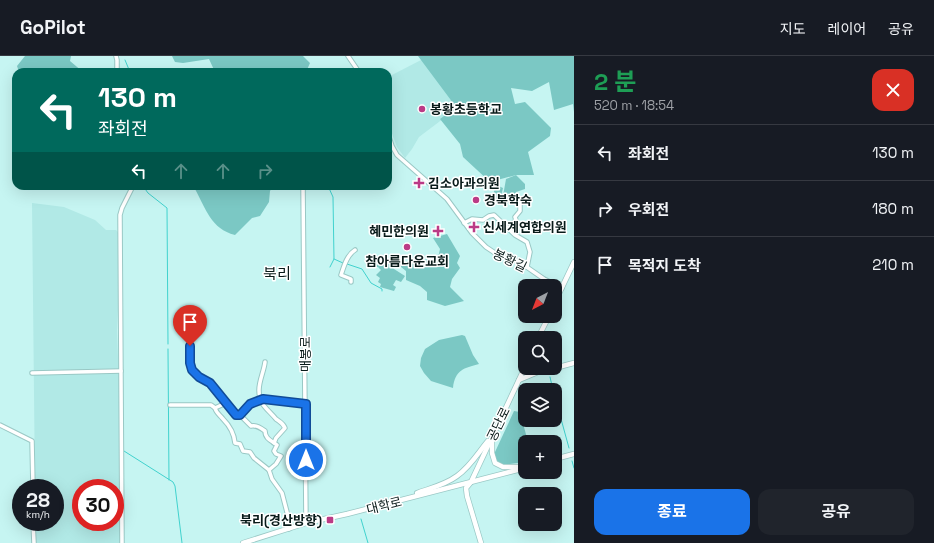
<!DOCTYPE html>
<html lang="ko">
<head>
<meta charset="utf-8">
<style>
	body { margin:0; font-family:"Space Grotesk","Noto Sans KR",sans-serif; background:#20242c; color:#f1f3f6; height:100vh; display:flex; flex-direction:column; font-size:15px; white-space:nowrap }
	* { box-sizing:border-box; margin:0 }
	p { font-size:13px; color:#9ea1a6 }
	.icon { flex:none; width:22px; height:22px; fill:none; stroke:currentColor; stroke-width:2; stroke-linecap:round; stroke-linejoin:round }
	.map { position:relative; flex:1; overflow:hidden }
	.details { display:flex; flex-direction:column; background:#171b24; width:360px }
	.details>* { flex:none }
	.guide { position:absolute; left:12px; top:12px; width:380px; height:122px; border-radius:12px; box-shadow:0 4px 16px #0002; background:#00695c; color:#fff; overflow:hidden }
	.needle { width:26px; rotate:222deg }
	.controls { position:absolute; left:518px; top:223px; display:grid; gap:8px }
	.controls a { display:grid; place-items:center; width:44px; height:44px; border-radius:8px; background:#171b24; box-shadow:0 4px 16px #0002; font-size:20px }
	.speed { position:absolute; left:12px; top:423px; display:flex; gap:8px; font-size:20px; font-weight:700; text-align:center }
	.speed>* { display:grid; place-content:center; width:52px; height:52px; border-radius:50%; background:#171b24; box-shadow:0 4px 16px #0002; line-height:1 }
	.speed small { font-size:10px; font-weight:400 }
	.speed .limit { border:6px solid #d22; background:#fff; color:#111 }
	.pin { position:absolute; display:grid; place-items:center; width:34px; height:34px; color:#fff; margin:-41px -17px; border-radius:50% 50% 50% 0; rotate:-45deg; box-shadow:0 0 4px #0007 }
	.pin .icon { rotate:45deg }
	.me { position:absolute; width:44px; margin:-22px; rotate:0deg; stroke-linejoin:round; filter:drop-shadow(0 0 3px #0008) }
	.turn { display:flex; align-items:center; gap:14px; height:84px; padding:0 20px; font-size:18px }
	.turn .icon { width:52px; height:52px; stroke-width:2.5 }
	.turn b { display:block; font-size:28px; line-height:34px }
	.lanes { display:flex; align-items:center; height:38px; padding:0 20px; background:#0003; justify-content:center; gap:20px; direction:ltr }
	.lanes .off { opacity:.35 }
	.round { display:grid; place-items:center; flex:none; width:42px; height:42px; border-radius:12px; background:#20242c }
	.overview { display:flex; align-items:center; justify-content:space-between; height:68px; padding:0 20px }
	h1 { font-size:24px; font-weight:700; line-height:30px; color:#1e9e55 }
	.cta { display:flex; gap:8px; margin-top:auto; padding:8px 20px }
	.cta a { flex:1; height:46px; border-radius:12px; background:#1a73e8; color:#fff; font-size:16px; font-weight:700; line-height:46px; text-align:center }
	.cta a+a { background:#20242c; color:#f1f3f6 }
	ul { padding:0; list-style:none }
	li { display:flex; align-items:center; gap:12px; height:56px; padding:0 20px; border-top:1px solid #363941 }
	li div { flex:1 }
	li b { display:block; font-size:15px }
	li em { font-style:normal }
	header { display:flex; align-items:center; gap:24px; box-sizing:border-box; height:56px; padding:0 20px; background:#171b24; border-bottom:1px solid #363941 }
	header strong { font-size:19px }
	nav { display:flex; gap:22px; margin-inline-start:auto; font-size:14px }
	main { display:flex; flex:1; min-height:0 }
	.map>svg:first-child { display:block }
	.built { fill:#b1e9e6; fill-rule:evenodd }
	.green { fill:#7bc8c4 }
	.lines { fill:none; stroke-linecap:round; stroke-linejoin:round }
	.stream { stroke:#41d2ce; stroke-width:1 }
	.street-casing { stroke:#9ac8c5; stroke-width:5.5 }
	.secondary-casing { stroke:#9ac8c5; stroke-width:6 }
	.street { stroke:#fff; stroke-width:3.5 }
	.secondary { stroke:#fff; stroke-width:4.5 }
	.route-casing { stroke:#114b97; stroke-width:10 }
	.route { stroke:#1a73e8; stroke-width:7 }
	.poi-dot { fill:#bb3b86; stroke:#fff; stroke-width:1.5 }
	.labels { text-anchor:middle; stroke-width:3; stroke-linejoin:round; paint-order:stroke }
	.poi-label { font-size:13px; font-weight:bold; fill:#081a19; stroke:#fff; text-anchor:start }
	.street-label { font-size:13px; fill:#081a19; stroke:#fff }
	.quarter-label { font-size:15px; fill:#081a19; stroke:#fff }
</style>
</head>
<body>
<header>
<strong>GoPilot</strong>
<nav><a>지도</a><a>레이어</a><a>공유</a></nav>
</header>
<main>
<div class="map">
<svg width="574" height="487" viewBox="0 0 574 487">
	<rect width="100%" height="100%" fill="#c6f5f2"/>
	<!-- built -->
	<g class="built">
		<path d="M423,3L460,50L419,81L412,93L405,102L397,91L391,75L388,57V44L390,42L388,38V21Z"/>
		<path d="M32,147L64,151L95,164L106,174H116L119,177V231L117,274L120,356L121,487H36V466H55V432H35ZM81,432H115V466H81Z"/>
	</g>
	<!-- green -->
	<g class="green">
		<path d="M25,0H71L70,5L83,16H19L17,10Z"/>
		<path d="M172,0H303L310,7L306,16H215L209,3L183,7L175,6Z"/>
		<path d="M418,0H574V56L573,48L554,54L549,26L532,35L511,32L515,48L525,46L551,72L550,80L528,96L534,119H516L525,128V133L516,136L517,140L507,148L503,140L506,123L516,119L490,126L463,101L460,88L440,63L456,51Z"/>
		<path d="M496,129L503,132L500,144L492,142Z"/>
		<path d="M195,130H273L270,135L269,146L260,160L252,162L235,179C211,173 206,153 195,133Z"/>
		<path d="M447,178L460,200L457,207L460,212L452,223L450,231L464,245L445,250L427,244V236L420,230L406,224V215L395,206L396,202L405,206L438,202L440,193L433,182Z"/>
		<path d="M377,204L388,205L394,213L405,220L401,226L396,224L393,229L396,231L394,235L380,231L381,228L378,226L380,222L376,219L381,214L378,211H375L371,208Z"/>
		<path d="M462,279L465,280L473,299L479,308C464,312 455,314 453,332L431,325L424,317L420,310L421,302L425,293L439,284Z"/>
		<path d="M514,355L520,356L528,386H525V406L502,409L495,403V396Z"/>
	</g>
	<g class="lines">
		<!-- stream -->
		<g class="stream">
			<path d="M125,4L130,16"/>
			<path d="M143,130L148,137L167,152L168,288"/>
			<path d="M328,130L333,141L334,203L330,211"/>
			<path d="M334,203L343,207"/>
			<path d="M347,208L362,213L371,227L382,233V235"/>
			<path d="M168,293L169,424"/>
			<path d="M550,321L553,334"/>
			<path d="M555,341L569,392"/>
			<path d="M124,395L173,426L175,430L182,487"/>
			<path d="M572,405L574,412"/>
			<path d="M361,463L368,487"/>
		</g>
		<!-- street casing -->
		<g class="street-casing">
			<g id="street">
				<path d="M116,0L117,4V16"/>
				<path d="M348,0L359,16"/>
				<path d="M388,78L392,90L397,99L447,143L472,177L486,191L498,199L518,205L544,223L562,232"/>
				<path d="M303,130L306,467"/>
				<path d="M464,167L472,163L483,164L489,160L494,159L515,179L527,186L530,196L527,211"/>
				<path d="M508,173L516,164L515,161L520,155V145"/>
				<path d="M351,226V223L341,219C344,210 347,199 355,194"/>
				<path d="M190,290V307L192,314L199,321L210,327L236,359H240L251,370C257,369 261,372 265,375C265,383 272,385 277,389L274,395L276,398L281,400L276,408L269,414"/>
				<path d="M265,306C264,315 259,325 259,334C259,349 268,353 276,363C280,366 283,367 285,372L276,382L274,387"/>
				<path d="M32,317L121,315"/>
				<path d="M170,349H211L215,352C216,357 220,359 223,363C230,370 234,377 235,387L240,388L243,395L250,396L254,402L269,414L272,423L282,437L288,460L289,473"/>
				<path d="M215,352L226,347"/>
				<path d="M240,359L251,348L263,343L306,348"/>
				<path d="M0,369L32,385L33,432"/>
				<path d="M33,466L34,487"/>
				<path d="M122,487L120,159L122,152L133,130"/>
			</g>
		</g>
		<!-- secondary casing -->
		<g class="secondary-casing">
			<g id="secondary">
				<path d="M555,246L574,206"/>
				<path d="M538,282L549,260"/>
				<path d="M555,312L574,307"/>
				<path d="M519,324L538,316L554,312"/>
				<path d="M492,382V397L495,407L503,411H521"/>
				<path d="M555,403L574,398"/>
				<path d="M417,437C431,432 445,429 457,420C470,411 478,397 488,385"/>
				<path d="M243,487L306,467L347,458L525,412"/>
				<path d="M481,487L467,440L466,432L471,426L525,311"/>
			</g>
		</g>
		<!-- street -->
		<use href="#street" class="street"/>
		<!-- secondary -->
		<use href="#secondary" class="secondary"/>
	</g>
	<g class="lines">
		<!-- route casing -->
		<g class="route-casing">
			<path id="route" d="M190,290V307L192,314L199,321L210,327L236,359H240L250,348L263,343L306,348V404"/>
		</g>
		<!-- route -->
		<use href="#route" class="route"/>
	</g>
	<!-- markers -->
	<g class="poi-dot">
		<circle cx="422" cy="53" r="4"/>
		<path d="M417 121h4v4h4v4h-4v4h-4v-4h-4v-4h4z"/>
		<circle cx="476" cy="144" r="4"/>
		<path d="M472 165h4v4h4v4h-4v4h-4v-4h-4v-4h4z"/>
		<path d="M436 169h4v4h4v4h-4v4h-4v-4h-4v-4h4z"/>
		<circle cx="407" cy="191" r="4"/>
		<rect x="326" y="460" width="8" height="8" rx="2"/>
	</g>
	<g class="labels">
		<!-- poi labels -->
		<g class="poi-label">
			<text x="430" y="58">봉황초등학교</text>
			<text x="428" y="132">김소아과의원</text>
			<text x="484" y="149">경북학숙</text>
			<text x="483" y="176">신세계연합의원</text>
			<text x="429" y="180" text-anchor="end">혜민한의원</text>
			<text x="407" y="210" text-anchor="middle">참아름다운교회</text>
			<text x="322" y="469" text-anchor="end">북리(경산방향)</text>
		</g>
		<!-- street labels -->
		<g class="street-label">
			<text transform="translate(510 204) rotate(26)" y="5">봉황길</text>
			<text transform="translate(305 298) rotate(-90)" y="5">매봉로</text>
			<text transform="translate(498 368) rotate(-64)" y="5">공단로</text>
			<text transform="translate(384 449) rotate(-14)" y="5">대학로</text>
		</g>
		<!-- quarter labels -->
		<g class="quarter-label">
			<text x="277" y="223">북리</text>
		</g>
	</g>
</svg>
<div class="controls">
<a><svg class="needle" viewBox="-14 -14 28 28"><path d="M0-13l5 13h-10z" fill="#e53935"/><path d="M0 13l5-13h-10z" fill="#9ea1a6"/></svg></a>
<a><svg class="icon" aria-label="search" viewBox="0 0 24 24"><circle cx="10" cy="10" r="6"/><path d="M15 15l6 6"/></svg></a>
<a><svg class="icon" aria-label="layers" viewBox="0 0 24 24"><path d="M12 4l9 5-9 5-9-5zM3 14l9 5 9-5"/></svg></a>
<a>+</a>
<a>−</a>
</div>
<div class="speed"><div>28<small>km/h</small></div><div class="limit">30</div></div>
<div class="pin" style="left:190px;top:290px;background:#d93025"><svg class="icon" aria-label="arrive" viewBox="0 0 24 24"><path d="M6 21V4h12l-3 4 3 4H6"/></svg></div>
<svg class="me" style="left:306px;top:404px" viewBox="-20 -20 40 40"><circle r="17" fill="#1a73e8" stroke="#fff" stroke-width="3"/><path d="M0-11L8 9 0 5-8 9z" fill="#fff"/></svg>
<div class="guide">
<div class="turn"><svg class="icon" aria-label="left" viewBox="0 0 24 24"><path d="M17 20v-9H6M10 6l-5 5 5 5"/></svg><div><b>130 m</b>좌회전</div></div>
<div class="lanes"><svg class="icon" aria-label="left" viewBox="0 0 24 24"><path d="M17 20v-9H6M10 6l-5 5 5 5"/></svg><svg class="icon off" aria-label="ahead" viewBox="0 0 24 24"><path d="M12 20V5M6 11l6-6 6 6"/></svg><svg class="icon off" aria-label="ahead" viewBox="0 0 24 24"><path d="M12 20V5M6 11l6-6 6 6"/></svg><svg class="icon off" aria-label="right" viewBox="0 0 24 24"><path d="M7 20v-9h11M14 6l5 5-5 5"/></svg></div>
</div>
</div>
<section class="details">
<div class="overview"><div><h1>2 분</h1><p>520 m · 18:54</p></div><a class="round" style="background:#d93025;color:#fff"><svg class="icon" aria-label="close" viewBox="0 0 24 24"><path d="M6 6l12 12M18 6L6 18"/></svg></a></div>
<ul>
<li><svg class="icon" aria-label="left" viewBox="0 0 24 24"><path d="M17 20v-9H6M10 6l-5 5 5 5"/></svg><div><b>좌회전</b></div><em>130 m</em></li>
<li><svg class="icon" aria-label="right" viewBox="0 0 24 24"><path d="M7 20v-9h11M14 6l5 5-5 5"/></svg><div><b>우회전</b></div><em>180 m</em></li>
<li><svg class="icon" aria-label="arrive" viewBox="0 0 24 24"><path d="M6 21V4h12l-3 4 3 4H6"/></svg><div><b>목적지 도착</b></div><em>210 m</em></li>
</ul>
<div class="cta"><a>종료</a><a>공유</a></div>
</section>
</main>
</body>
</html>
